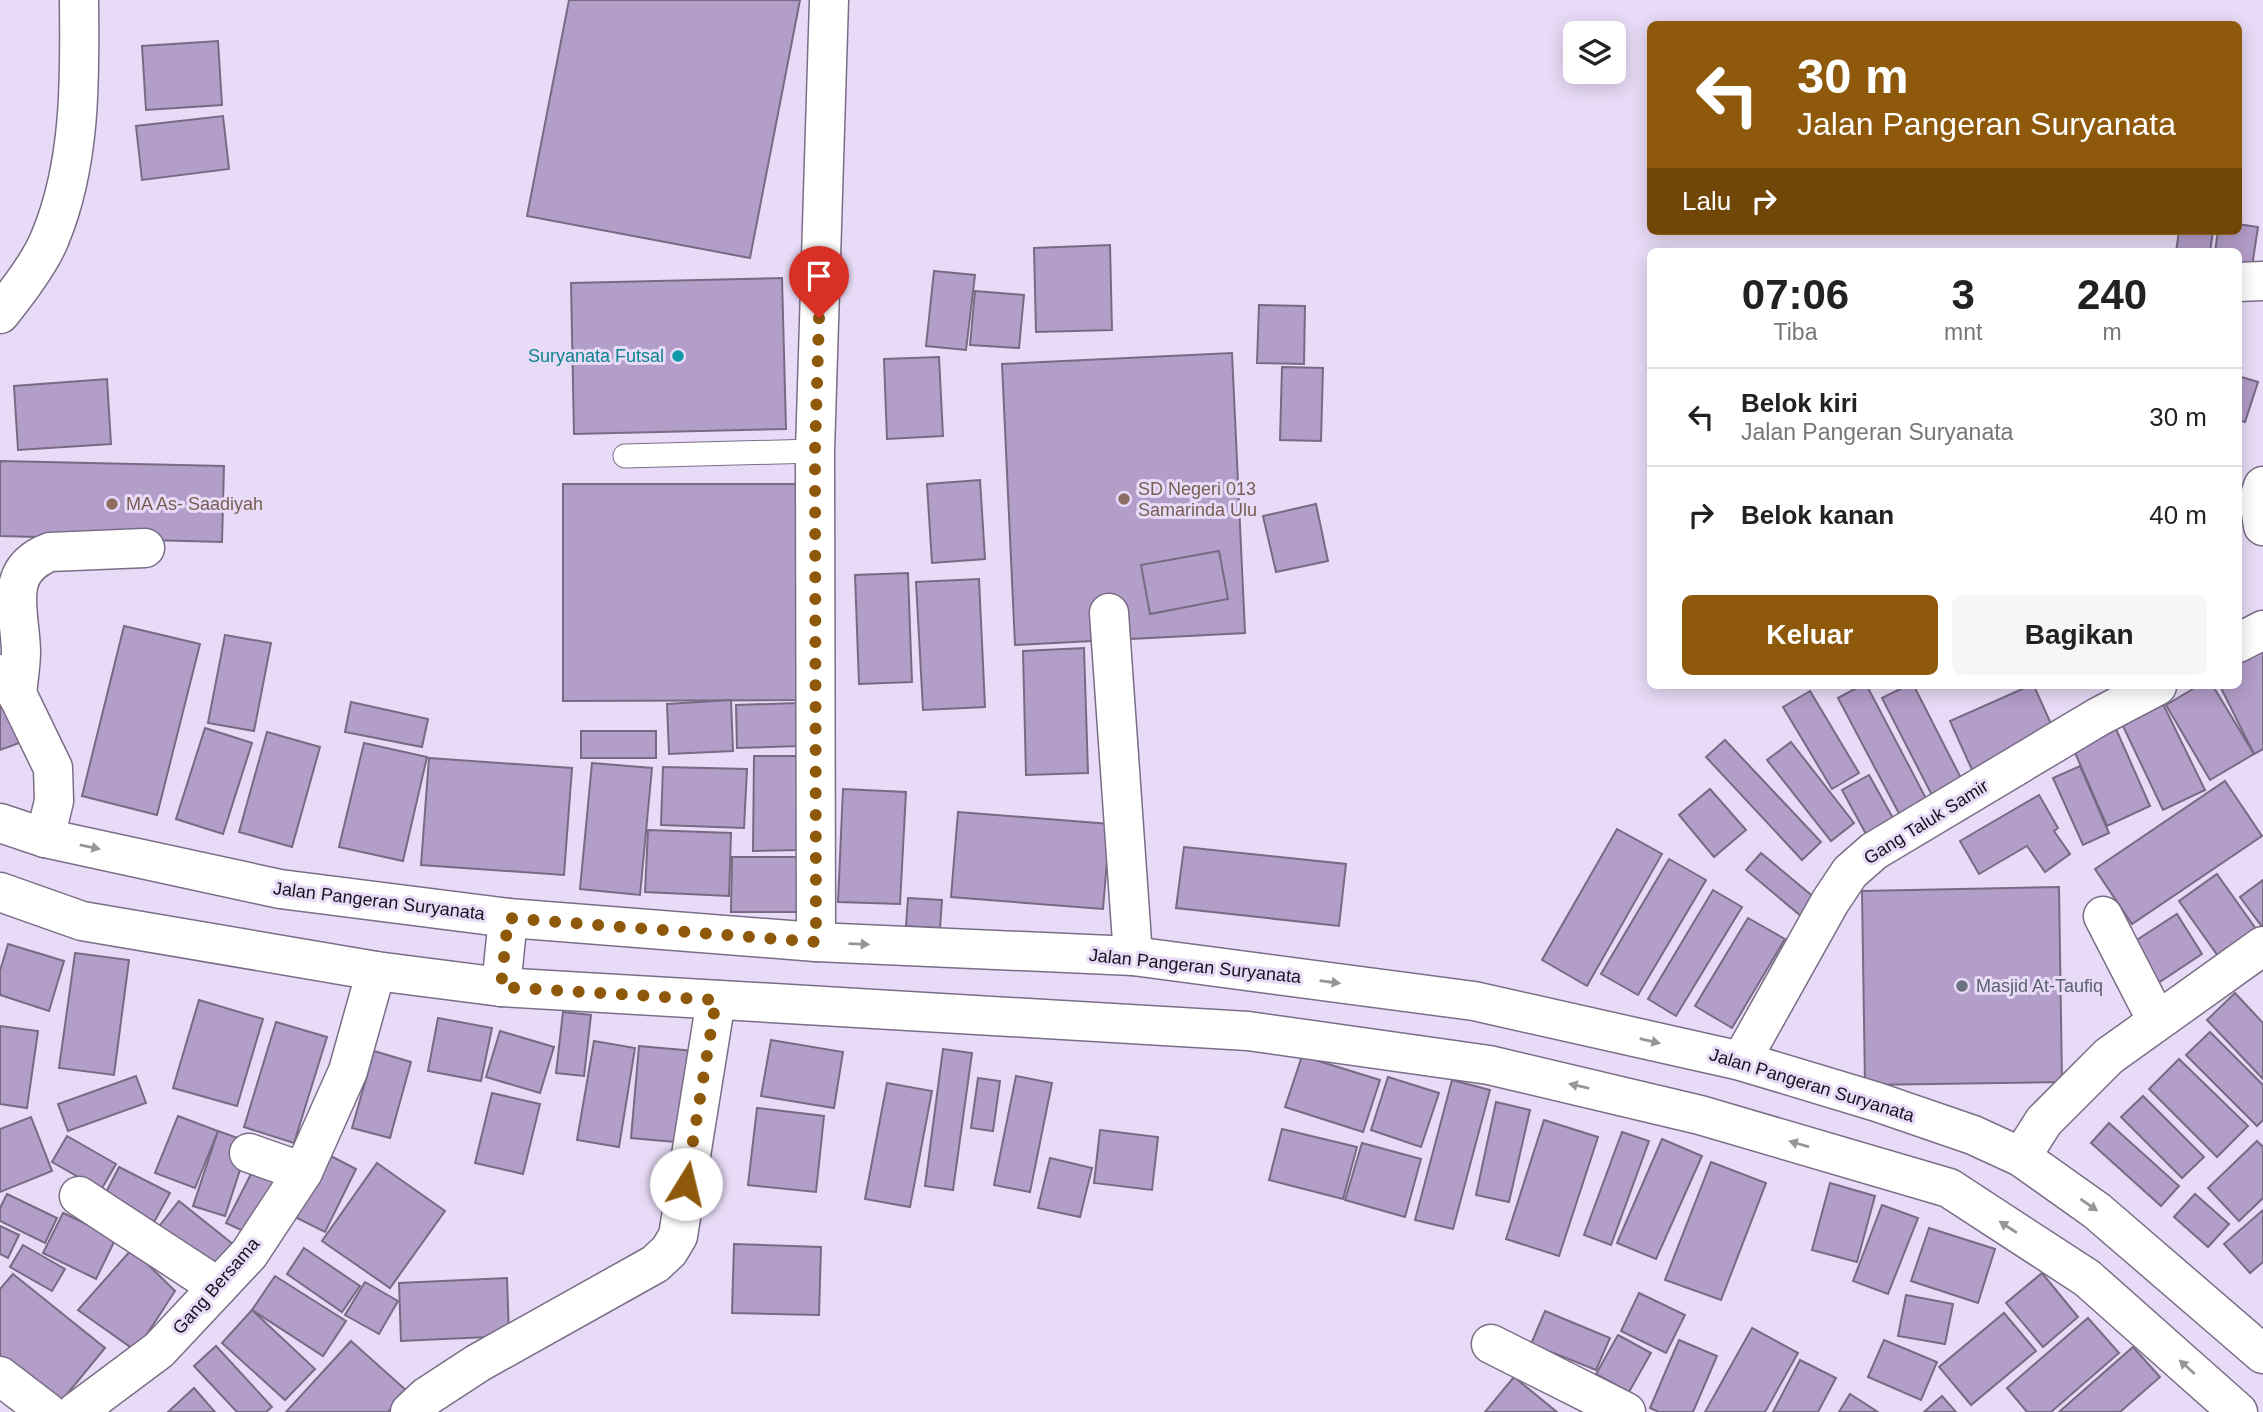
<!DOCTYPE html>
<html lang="id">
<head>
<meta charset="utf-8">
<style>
	body { margin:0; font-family:Helvetica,sans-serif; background:#f6f6f6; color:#222; height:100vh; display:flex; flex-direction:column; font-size:26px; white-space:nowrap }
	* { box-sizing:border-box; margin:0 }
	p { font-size:23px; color:#767676 }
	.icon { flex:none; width:38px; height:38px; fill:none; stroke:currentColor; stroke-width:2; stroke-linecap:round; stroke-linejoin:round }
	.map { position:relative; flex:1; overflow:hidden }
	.sheet { position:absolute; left:1647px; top:248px; width:595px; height:441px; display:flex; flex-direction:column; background:#fff; border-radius:10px; box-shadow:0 4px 18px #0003 }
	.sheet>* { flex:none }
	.banner { position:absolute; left:1647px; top:21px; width:595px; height:214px; border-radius:10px; box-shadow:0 4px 18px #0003; background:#8e590b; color:#fff; overflow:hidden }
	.tools { position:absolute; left:1563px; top:21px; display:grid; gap:14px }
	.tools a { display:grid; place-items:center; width:63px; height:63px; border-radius:10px; background:#fff; box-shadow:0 4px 18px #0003; font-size:35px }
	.pin { position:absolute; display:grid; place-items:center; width:60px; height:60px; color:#fff; margin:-72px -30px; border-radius:50% 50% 50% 0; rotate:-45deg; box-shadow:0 0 7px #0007 }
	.pin .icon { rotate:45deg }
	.me { position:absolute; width:77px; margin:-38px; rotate:9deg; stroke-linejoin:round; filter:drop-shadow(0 0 5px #0008) }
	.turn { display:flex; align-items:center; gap:24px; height:147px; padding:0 35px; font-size:32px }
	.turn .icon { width:91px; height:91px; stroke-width:2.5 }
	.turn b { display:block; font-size:49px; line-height:60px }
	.then { display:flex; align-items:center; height:66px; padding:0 35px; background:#0003; gap:14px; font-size:26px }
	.eta { display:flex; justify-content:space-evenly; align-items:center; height:119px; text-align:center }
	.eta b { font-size:42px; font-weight:700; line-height:49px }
	.cta { display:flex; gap:14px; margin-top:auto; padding:14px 35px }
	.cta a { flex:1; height:80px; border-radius:10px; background:#8e590b; color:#fff; font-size:28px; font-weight:700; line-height:80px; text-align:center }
	.cta a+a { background:#f6f6f6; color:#222 }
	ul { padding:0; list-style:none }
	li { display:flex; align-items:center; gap:21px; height:98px; padding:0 35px; border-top:2px solid #e0e0e0 }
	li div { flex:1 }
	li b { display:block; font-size:26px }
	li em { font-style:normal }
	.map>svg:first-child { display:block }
	.building { fill:#b39dc9; stroke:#776b84; stroke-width:2 }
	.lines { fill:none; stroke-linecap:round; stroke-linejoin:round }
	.lane-casing { stroke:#7a6e87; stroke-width:25 }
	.street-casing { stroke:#7a6e87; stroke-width:41 }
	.primary-casing { stroke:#7a6e87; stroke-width:41 }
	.lane { stroke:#fff; stroke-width:23 }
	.street { stroke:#fff; stroke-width:38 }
	.primary { stroke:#fff; stroke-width:38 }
	.oneway { fill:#98959a }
	.route { stroke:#8e590b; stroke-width:12; stroke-dasharray:0 21.6 }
	.culture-dot { fill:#0f9aa8; stroke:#e8dbf7; stroke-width:2.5 }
	.education-dot { fill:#8d6e63; stroke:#e8dbf7; stroke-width:2.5 }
	.worship-dot { fill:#6b7280; stroke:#e8dbf7; stroke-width:2.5 }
	.labels { text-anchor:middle; stroke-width:6; stroke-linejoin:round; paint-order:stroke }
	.culture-label { font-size:18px; fill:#0d838f; stroke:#e8dbf7; text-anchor:end }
	.education-label { font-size:18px; fill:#785e54; stroke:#e8dbf7; text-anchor:start }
	.street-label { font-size:18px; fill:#19141e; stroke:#e8dbf7 }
	.worship-label { font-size:18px; fill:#5b616d; stroke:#e8dbf7; text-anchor:start }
</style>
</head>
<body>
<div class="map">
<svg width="2263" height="1412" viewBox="0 0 2263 1412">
	<rect width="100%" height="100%" fill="#e8dbf7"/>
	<!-- building -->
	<g class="building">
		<path d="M569,0H800L750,258L527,216Z"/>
		<path d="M218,41L222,105L146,110L142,46Z"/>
		<path d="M223,116L229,169L142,180L136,126Z"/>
		<path d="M2238,224L2258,227L2251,273L2238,271V252H2215L2218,231H2238Z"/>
		<path d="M2179,231H2213L2210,252H2176Z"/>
		<path d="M1110,245L1112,330L1036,332L1034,248Z"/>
		<path d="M934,271L975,275L966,350L926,346Z"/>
		<path d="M782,278L786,429L574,434L571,283Z"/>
		<path d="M975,291L1024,295L1019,348L970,345Z"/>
		<path d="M1259,305L1305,306L1304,364L1257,363Z"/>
		<path d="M1232,353L1245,633L1015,645L1002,364Z"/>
		<path d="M939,357L943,436L887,439L884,359Z"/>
		<path d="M1282,367L1323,368L1321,441L1280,440Z"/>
		<path d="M2238,376L2258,382L2245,422L2238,420Z"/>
		<path d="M107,379L111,444L18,450L14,386Z"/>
		<path d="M0,461L224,466L222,542L0,536Z"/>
		<path d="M980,480L985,559L932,563L927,484Z"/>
		<path d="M563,484H798V700L563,701Z"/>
		<path d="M1316,504L1328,561L1276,572L1263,516Z"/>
		<path d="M1219,551L1228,599L1150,614L1141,565Z"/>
		<path d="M908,573L912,682L859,684L855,575Z"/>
		<path d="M979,579L985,707L923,710L916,582Z"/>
		<path d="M124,626L200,644L157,815L82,796Z"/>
		<path d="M225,635L271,643L254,731L208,723Z"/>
		<path d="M1084,648L1088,773L1026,775L1023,651Z"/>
		<path d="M2263,650V749L2254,754L2220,686H2238V662Z"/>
		<path d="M0,685L22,742L0,750Z"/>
		<path d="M1860,686H1867L1931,808L1904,823L1838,698Z"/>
		<path d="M1906,686H1914L1967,790L1937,805L1882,698Z"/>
		<path d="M2029,686H2034L2056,735L1973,772L1950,721Z"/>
		<path d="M2198,686H2213L2254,754L2210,780L2166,705Z"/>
		<path d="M1810,691L1859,773L1832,789L1783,707Z"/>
		<path d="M731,700L733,751L669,754L667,704Z"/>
		<path d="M351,702L428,719L422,747L345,732Z"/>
		<path d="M798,703L799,746L737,748L736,705Z"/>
		<path d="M2163,704L2205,790L2163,810L2122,724Z"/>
		<path d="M205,728L252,743L223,834L176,819Z"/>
		<path d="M2116,729L2150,806L2107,826L2073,748Z"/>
		<rect x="581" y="731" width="75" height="27"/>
		<path d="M267,732L320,747L292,847L239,832Z"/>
		<path d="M1725,740L1821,842L1802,860L1706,757Z"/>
		<path d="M1791,742L1854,823L1831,841L1767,760Z"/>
		<path d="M364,743L427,757L403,861L339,847Z"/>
		<path d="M754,756H799V850L753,851Z"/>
		<path d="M429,758L572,768L564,875L421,865Z"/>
		<path d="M592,763L652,768L640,895L580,889Z"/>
		<path d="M2080,766L2109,833L2083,845L2053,778Z"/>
		<path d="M663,767L747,769L744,828L661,825Z"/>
		<path d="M1869,775L1899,829L1872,845L1842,790Z"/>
		<path d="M2225,781L2262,836L2132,924L2095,869Z"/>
		<path d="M843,789L906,792L900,904L838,902Z"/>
		<path d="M1710,789L1746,830L1714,857L1679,815Z"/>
		<path d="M2039,795L2058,828L2054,831L2070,854L2045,872L2027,846L1979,874L1960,841Z"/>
		<path d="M958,812L1110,824L1103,909L951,897Z"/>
		<path d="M1617,829L1662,854L1587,986L1542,960Z"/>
		<path d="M648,830L731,833L729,896L645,892Z"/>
		<path d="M1184,847L1346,864L1339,926L1176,908Z"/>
		<path d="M1761,853L1822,904L1808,922L1746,870Z"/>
		<path d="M732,857H803V912H731Z"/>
		<path d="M1669,859L1706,880L1638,995L1601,974Z"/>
		<path d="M2217,874L2261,936L2223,963L2179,901Z"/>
		<path d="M2263,880V928L2240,897Z"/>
		<path d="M2059,887L2062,1082L1865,1085L1862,891Z"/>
		<path d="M1713,890L1742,907L1676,1016L1648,999Z"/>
		<path d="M908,898L942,900L940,928L906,926Z"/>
		<path d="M2177,914L2202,954L2155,985L2129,945Z"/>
		<path d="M1748,918L1785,939L1732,1028L1695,1006Z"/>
		<path d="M8,944L64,961L49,1011L0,995V971Z"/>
		<path d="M75,953L129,960L114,1075L59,1068Z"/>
		<path d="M2235,993L2263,1023V1079L2207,1020Z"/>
		<path d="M199,1000L263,1019L237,1106L173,1088Z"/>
		<path d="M563,1012L591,1015L584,1076L556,1073Z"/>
		<path d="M438,1018L492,1028L481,1081L428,1071Z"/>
		<path d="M276,1022L327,1037L294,1143L244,1127Z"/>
		<path d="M0,1026L38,1031L27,1108L0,1104Z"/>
		<path d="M500,1031L554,1047L540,1093L486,1077Z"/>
		<path d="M2210,1032L2263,1085V1120L2257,1126L2186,1055Z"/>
		<path d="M771,1040L843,1052L834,1108L761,1096Z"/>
		<path d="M594,1041L635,1048L619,1147L577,1140Z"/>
		<path d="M639,1046L694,1051L686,1143L631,1138Z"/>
		<path d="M943,1049L972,1053L953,1190L925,1186Z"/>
		<path d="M374,1051L411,1062L390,1138L352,1128Z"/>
		<path d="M1302,1056L1380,1080L1363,1132L1285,1107Z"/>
		<path d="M2179,1059L2248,1126L2217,1157L2149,1089Z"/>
		<path d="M136,1076L146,1103L68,1131L58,1104Z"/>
		<path d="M1016,1076L1052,1083L1030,1192L994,1185Z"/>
		<path d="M1388,1077L1439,1093L1421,1147L1371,1130Z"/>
		<path d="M978,1078L1000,1081L993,1131L971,1128Z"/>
		<path d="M1452,1080L1490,1090L1453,1229L1415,1220Z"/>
		<path d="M887,1083L932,1091L910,1207L865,1199Z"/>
		<path d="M492,1093L540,1104L523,1174L475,1163Z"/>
		<path d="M2143,1096L2204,1157L2182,1178L2121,1117Z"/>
		<path d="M1496,1102L1530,1110L1509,1202L1476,1195Z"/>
		<path d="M757,1108L824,1116L816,1192L748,1185Z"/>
		<path d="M178,1116L218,1131L195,1188L155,1173Z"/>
		<path d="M31,1117L52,1171L0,1192V1129Z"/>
		<path d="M1544,1120L1598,1137L1559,1256L1506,1239Z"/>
		<path d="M2109,1123L2179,1186L2161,1206L2091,1143Z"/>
		<path d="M1282,1129L1357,1147L1343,1199L1269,1180Z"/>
		<path d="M1100,1130L1158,1137L1152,1190L1094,1183Z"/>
		<path d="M218,1131L249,1142L225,1216L193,1206Z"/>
		<path d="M1622,1132L1649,1141L1611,1245L1584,1235Z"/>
		<path d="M67,1136L116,1164L101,1190L52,1162Z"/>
		<path d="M1662,1139L1702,1156L1656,1259L1617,1243Z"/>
		<path d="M2257,1141L2263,1147V1198L2239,1221L2208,1188Z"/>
		<path d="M1362,1143L1421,1159L1405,1217L1345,1200Z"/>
		<path d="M325,1153L356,1169L325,1232L293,1216Z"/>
		<path d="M1050,1158L1092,1168L1080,1217L1038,1208Z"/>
		<path d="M1711,1162L1766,1183L1721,1300L1665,1280Z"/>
		<path d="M377,1163L445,1211L390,1288L322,1241Z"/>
		<path d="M256,1164L283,1178L254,1236L226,1223Z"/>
		<path d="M119,1167L170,1193L153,1224L103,1198Z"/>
		<path d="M1830,1183L1875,1196L1857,1262L1812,1250Z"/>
		<path d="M7,1194L57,1218L45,1243L0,1221V1208Z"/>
		<path d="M2195,1194L2229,1224L2208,1247L2174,1217Z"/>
		<path d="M179,1201L239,1249L217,1276L157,1229Z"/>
		<path d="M1882,1205L1918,1218L1888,1294L1853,1281Z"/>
		<path d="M2263,1210V1262L2250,1273L2224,1244Z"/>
		<path d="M63,1213L116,1238L96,1279L43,1253Z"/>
		<path d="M0,1226L19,1235L8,1258L0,1254Z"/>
		<path d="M1929,1228L1995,1249L1978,1303L1911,1281Z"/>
		<path d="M734,1244L821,1247L819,1315L732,1313Z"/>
		<path d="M23,1245L65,1269L52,1291L10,1267Z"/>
		<path d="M304,1248L360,1286L342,1312L287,1274Z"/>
		<path d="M132,1249L175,1291L136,1351L78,1310Z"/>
		<path d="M2042,1273L2078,1317L2043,1347L2006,1303Z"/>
		<path d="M13,1274L105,1348L59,1404L0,1356V1289Z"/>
		<path d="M275,1276L346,1321L323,1356L252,1310Z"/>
		<path d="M507,1278L509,1336L401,1341L399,1283Z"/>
		<path d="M365,1282L398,1301L379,1334L345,1315Z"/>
		<path d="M1639,1293L1685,1315L1666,1353L1621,1331Z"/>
		<path d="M1906,1295L1953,1304L1945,1344L1898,1336Z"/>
		<path d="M252,1310L315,1369L285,1400L222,1343Z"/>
		<path d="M1545,1311L1610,1338L1596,1370L1531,1344Z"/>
		<path d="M2004,1313L2036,1351L1971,1405L1939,1367Z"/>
		<path d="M2088,1318L2119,1353L2051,1412H2027L2007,1388Z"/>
		<path d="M1752,1328L1798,1353L1765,1412H1705Z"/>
		<path d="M1618,1335L1651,1353L1629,1392L1596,1374Z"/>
		<path d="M1679,1340L1717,1356L1693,1412H1659L1650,1408Z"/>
		<path d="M1884,1340L1937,1362L1921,1400L1868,1377Z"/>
		<path d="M351,1341L407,1391L388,1412H286Z"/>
		<path d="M216,1346L272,1407L266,1412H237L194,1366Z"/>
		<path d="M2133,1347L2160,1377L2120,1412H2059Z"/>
		<path d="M1800,1360L1836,1378L1818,1412H1773Z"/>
		<path d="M1514,1377L1557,1412H1485Z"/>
		<path d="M194,1388L215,1412H168Z"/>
		<path d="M1850,1394L1878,1412H1839Z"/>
		<path d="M1942,1396L1956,1412H1924Z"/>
	</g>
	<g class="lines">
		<!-- lane casing -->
		<g class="lane-casing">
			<path id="lane" d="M625,456L815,451"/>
		</g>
		<!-- street casing -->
		<g class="street-casing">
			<g id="street">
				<path d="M2238,282L2263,281"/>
				<path d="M0,314C16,294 41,262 50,238C81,164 80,79 79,0"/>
				<path d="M2263,486L2259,499L2263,526"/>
				<path d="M1109,613L1133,956"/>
				<path d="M2238,643L2263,630"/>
				<path d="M7,673L53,768L54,801L45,838"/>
				<path d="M17,695C18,681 21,666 21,651C20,611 2,570 50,552L145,548"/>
				<path d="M2103,916L2157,1021"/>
				<path d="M816,942L815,451L829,0"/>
				<path d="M1741,1061L1830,902L1850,872L1874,851L2098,717L2157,686"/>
				<path d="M249,1153L303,1172"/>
				<path d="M2021,1157L2044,1121L2109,1056L2263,946"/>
				<path d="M79,1196L218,1287"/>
				<path d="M1491,1344L1626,1412"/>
				<path d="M0,1376L47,1412"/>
				<path d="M76,1412L159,1350L249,1254L303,1172L348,1071L376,971"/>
				<path d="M410,1412L426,1397L478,1363L655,1264L669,1251L678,1236L716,1000"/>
			</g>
		</g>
		<!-- primary casing -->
		<g class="primary-casing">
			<g id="primary">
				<path d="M0,823L45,838L280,889L508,918L816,942L1133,956L1474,1001L1741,1061L1877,1102L1973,1135L2021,1157L2097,1211L2263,1354"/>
				<path d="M0,892L82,921L376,971L501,987L1248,1031L1489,1065L1700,1115L1949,1188L2087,1278L2238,1412"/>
				<path d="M501,987L508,918"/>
			</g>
		</g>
		<!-- lane -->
		<use href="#lane" class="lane"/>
		<!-- street -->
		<use href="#street" class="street"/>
		<!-- primary -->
		<use href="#primary" class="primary"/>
	</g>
	<!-- one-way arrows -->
	<defs><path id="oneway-solid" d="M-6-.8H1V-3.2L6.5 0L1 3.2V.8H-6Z" transform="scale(1.75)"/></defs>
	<g class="oneway">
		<use href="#oneway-solid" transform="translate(90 847) rotate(12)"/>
		<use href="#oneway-solid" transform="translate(859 944) rotate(2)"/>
		<use href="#oneway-solid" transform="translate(1330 982) rotate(8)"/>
		<use href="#oneway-solid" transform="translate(1650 1041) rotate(13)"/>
		<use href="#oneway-solid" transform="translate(1579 1086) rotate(-167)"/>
		<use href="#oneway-solid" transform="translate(1799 1144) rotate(-164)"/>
		<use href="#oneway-solid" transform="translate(2089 1205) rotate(35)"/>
		<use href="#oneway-solid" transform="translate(2008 1227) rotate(-147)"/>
		<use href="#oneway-solid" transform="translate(2187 1367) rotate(-138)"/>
	</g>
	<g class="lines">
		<!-- route -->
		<path class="route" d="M686,1184L716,1000L501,987L508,918L816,942L815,451L819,318"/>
	</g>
	<!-- markers -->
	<circle class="culture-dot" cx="678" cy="356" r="7"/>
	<g class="education-dot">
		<circle cx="1124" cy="499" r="7"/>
		<circle cx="112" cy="504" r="7"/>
	</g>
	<circle class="worship-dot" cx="1962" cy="986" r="7"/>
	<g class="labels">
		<!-- culture labels -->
		<g class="culture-label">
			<text x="664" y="362">Suryanata Futsal</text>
		</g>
		<!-- education labels -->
		<g class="education-label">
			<text x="1138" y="495">SD Negeri 013<tspan x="1138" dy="21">Samarinda Ulu</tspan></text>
			<text x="126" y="510">MA As- Saadiyah</text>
		</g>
		<!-- street labels -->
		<g class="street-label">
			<text transform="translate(1926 822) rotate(-32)" y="6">Gang Taluk Samir</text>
			<text transform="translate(379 901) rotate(7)" y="6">Jalan Pangeran Suryanata</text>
			<text transform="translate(1195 966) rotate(6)" y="6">Jalan Pangeran Suryanata</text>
			<text transform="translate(1812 1085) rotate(17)" y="6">Jalan Pangeran Suryanata</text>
			<text transform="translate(216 1286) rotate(-49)" y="6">Gang Bersama</text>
		</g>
		<!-- worship labels -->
		<g class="worship-label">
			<text x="1976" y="992">Masjid At-Taufiq</text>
		</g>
	</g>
</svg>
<div class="tools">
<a><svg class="icon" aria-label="layers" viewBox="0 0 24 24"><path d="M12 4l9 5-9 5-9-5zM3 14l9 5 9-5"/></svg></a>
</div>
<div class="pin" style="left:819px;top:318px;background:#d93025"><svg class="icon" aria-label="arrive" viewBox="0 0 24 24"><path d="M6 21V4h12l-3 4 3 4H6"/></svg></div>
<svg class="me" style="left:686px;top:1184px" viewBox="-20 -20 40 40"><circle r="19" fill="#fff"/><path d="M0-13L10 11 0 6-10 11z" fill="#8e590b"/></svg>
<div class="banner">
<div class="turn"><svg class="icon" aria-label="left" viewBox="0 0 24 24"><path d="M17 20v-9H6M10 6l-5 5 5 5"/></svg><div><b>30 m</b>Jalan Pangeran Suryanata</div></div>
<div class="then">Lalu<svg class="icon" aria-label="right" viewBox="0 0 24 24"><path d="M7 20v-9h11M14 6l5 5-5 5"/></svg></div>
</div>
<section class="sheet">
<div class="eta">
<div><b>07:06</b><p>Tiba</p></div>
<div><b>3</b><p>mnt</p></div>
<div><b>240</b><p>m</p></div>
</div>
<ul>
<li><svg class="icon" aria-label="left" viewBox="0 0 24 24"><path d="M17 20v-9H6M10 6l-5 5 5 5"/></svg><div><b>Belok kiri</b><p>Jalan Pangeran Suryanata</p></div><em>30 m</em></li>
<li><svg class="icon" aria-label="right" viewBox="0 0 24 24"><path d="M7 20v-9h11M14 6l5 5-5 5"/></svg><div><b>Belok kanan</b></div><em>40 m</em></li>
</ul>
<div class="cta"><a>Keluar</a><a>Bagikan</a></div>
</section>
</div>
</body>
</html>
